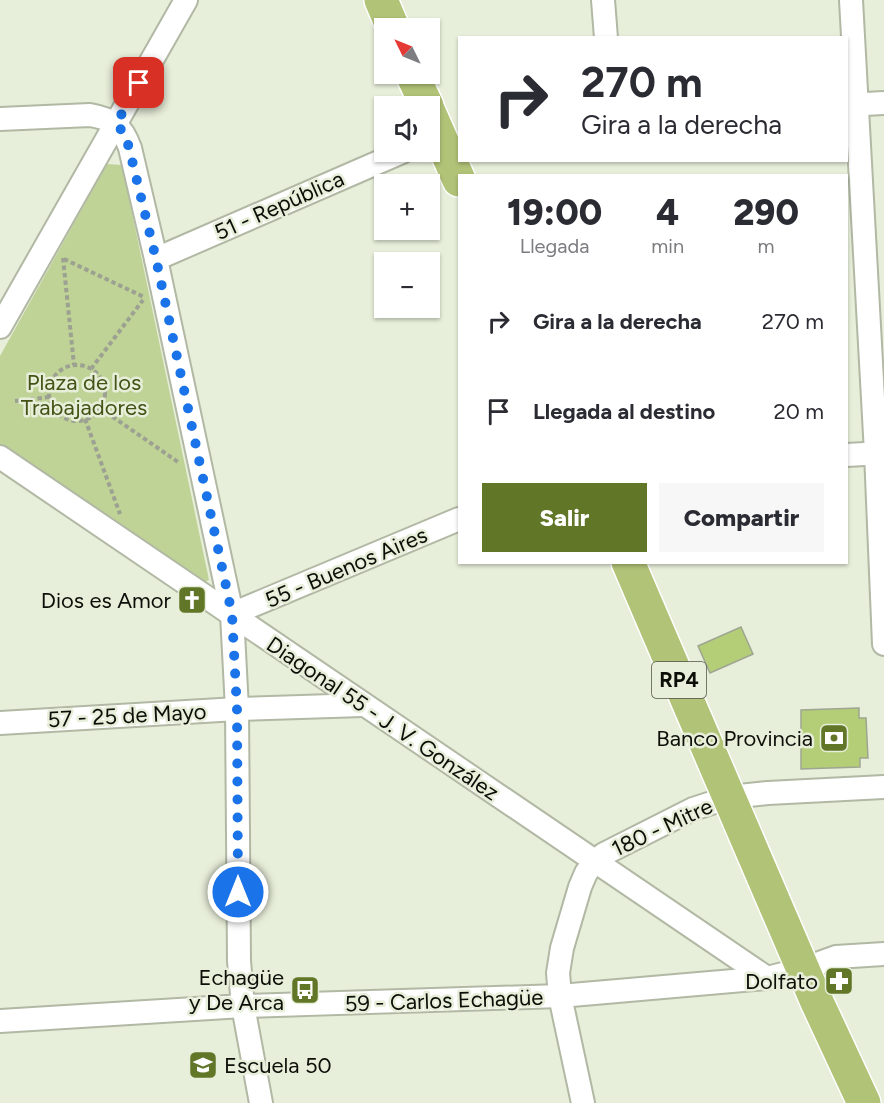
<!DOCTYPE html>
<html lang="es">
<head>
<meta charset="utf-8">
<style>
	body { margin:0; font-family:Figtree,sans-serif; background:#f7f7f7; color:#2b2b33; height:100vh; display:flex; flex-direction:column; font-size:22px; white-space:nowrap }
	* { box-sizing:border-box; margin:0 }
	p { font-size:20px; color:#7c7c81 }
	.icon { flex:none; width:33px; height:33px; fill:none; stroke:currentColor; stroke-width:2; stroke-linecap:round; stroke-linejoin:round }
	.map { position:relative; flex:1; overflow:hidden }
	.side { position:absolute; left:458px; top:174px; width:390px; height:390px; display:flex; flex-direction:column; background:#fff; border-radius:0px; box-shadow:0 2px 4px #0004 }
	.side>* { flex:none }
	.guide { position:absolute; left:458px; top:36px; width:390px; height:126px; border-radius:0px; box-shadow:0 2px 4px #0004; background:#fff; color:#2b2b33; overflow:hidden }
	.needle { width:39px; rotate:313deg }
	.buttons { position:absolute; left:374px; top:18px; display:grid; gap:12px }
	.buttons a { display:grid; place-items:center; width:66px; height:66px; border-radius:0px; background:#fff; box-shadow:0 2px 4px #0004; font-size:30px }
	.pin { position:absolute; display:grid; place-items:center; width:51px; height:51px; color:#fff; margin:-26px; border-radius:12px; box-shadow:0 3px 9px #0006 }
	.me { position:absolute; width:66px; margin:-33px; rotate:0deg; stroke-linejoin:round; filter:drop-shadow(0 0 4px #0008) }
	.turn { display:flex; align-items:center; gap:21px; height:126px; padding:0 24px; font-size:27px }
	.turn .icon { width:78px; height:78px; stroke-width:2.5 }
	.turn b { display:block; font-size:42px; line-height:51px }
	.eta { display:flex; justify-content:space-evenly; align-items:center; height:102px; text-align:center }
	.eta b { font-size:36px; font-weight:800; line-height:42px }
	.primary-button { display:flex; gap:12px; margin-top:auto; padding:12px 24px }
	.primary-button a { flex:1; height:69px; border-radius:0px; background:#617627; color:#fff; font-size:24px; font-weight:800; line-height:69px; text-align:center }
	.primary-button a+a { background:#f7f7f7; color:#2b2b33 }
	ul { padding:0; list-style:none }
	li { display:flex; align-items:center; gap:18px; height:90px; padding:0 24px }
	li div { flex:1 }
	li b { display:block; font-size:22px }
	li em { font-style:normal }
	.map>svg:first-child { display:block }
	.green { fill:#bfd397 }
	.building { fill:#b4ce78; stroke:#9ea591; stroke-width:1.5 }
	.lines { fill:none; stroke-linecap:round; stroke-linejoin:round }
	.minor-casing { stroke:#b1b8a4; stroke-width:26 }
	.primary-casing { stroke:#fff; stroke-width:36 }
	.path { stroke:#9ca191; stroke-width:4; stroke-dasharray:4.5 3; stroke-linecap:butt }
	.minor { stroke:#fff; stroke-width:22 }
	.primary { stroke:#b1c377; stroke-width:33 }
	.route { stroke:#1a73e8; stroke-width:10; stroke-dasharray:0 18 }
	.labels { text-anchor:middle; stroke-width:5; stroke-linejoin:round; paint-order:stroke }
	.shield { fill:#e7eed9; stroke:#4e5247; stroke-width:1.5 }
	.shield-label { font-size:21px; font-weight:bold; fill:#0c0f08 }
	.street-label { font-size:22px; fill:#0c0f08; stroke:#e7eed9 }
	.park-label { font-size:22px; fill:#435316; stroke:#e7eed9 }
	.poi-label { font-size:22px; fill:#0c0f08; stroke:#e7eed9; text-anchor:end }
</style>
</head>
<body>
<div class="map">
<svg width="884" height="1103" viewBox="0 0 884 1103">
	<rect width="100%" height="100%" fill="#e7eed9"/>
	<!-- green -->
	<path class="green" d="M107,164L122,165L209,580L200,584L0,444V356Z"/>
	<!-- building -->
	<g class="building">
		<path d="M741,627L753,654L710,673L698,646Z"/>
		<path d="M859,708V718H866L868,758H860V767L801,769V710Z"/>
	</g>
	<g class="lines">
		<!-- minor casing -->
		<g class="minor-casing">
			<g id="minor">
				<path d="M603,0L606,38"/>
				<path d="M851,0L876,453L884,644"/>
				<path d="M846,105L884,103"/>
				<path d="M0,119L90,115C113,119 122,126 130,148L156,259L232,614L237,709L239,961L243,1006L261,1103"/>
				<path d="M156,259L402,152"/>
				<path d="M0,327L186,0"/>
				<path d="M846,455L884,453"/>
				<path d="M0,457L767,978"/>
				<path d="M232,614L459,519"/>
				<path d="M0,723L237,709L363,705"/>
				<path d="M0,1021L243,1006L560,996L767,978L803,969L836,957L884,954"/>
				<path d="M583,1103L560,996L558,973L562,948L580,887L586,873L594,862L604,854L693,809L730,797L768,793L884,787"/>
			</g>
		</g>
		<!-- primary casing -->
		<g class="primary-casing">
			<g id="primary">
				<path d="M381,0L393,28"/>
				<path d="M412,74L427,106"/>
				<path d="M429,112L459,180"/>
				<path d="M628,562L817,1002L864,1103"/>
			</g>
		</g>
		<!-- path -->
		<g class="path">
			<path d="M63,258L74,365"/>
			<path d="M64,259L144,297"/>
			<circle cx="77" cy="393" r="28"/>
			<path d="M91,369L143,300"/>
			<path d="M15,401L50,397"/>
			<path d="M100,408L178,462"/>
			<path d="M85,419L120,514"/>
		</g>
		<!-- minor -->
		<use href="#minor" class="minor"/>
		<!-- primary -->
		<use href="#primary" class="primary"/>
	</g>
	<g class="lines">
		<!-- route -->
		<path class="route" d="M139,83L116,124L125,134L129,148L156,259L232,614L237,709L238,892"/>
	</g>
	<!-- icons -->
	<defs>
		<g id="church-square" transform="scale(1.5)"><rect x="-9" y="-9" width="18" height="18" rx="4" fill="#617627" stroke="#e7eed9"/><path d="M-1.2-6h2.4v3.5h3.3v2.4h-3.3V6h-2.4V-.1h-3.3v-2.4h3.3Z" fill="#fff"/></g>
		<g id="bank-square" transform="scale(1.5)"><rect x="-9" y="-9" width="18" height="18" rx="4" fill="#617627" stroke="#e7eed9"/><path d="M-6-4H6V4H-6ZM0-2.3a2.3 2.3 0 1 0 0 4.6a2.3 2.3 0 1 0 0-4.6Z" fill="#fff"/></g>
		<g id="pharmacy-square" transform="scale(1.5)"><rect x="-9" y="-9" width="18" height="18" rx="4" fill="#617627" stroke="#e7eed9"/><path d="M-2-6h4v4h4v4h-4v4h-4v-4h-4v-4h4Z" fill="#fff"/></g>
		<g id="bus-square" transform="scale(1.5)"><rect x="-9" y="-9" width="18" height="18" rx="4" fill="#617627" stroke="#e7eed9"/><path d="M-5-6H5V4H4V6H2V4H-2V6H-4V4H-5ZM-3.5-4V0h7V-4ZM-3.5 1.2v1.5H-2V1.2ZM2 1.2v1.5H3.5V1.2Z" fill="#fff"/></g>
		<g id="school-square" transform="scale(1.5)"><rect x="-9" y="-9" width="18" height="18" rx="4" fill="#617627" stroke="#e7eed9"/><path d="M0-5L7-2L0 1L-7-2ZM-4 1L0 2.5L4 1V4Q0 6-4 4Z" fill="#fff"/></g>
	</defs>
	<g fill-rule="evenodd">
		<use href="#church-square" x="192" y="600"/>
		<use href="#bank-square" x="834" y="738"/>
		<use href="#pharmacy-square" x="839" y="981"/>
		<use href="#bus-square" x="305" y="990"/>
		<use href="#school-square" x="203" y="1065"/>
	</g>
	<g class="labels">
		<!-- shield labels -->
		<rect class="shield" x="652" y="662" width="54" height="36" rx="4.5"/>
		<g class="shield-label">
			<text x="679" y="687">RP4</text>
		</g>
		<!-- street labels -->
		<g class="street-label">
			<text transform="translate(279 205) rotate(-24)" y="8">51 - República</text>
			<text transform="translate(346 567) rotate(-23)" y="8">55 - Buenos Aires</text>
			<text transform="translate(127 715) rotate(-3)" y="8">57 - 25 de Mayo</text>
			<text transform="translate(383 718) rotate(34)" y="8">Diagonal 55 - J. V. González</text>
			<text transform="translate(662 827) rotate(-25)" y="8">180 - Mitre</text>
			<text transform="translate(444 1000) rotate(-2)" y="8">59 - Carlos Echagüe</text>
		</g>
		<!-- park labels -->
		<g class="park-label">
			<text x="84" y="390">Plaza de los<tspan x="84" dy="25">Trabajadores</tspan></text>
		</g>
		<!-- poi labels -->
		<g class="poi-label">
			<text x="171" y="608">Dios es Amor</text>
			<text x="813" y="746">Banco Provincia</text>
			<text x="284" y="985">Echagüe<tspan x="284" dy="25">y De Arca</tspan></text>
			<text x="818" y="989">Dolfato</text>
			<text x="224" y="1073" text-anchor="start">Escuela 50</text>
		</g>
	</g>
</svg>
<div class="buttons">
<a><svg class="needle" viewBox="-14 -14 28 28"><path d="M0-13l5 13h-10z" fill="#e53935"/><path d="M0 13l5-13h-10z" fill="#7c7c81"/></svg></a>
<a><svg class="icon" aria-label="sound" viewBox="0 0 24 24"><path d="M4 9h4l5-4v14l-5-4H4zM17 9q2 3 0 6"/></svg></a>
<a>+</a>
<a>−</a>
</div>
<div class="pin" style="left:139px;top:83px;background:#d93025"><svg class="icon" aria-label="arrive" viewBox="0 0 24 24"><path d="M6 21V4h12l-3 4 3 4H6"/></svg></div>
<svg class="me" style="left:238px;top:892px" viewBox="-20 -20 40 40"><circle r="17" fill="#1a73e8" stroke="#fff" stroke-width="3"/><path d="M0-11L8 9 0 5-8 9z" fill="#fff"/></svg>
<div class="guide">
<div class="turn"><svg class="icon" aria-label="right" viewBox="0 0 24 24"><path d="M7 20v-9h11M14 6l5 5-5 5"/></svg><div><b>270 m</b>Gira a la derecha</div></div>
</div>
<section class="side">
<div class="eta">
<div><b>19:00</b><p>Llegada</p></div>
<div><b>4</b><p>min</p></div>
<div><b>290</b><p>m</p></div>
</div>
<ul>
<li><svg class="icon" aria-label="right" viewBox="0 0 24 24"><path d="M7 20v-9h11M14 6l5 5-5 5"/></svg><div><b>Gira a la derecha</b></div><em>270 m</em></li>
<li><svg class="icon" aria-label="arrive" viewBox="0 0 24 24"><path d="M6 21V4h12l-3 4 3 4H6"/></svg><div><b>Llegada al destino</b></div><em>20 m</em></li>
</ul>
<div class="primary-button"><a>Salir</a><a>Compartir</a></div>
</section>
</div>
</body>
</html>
